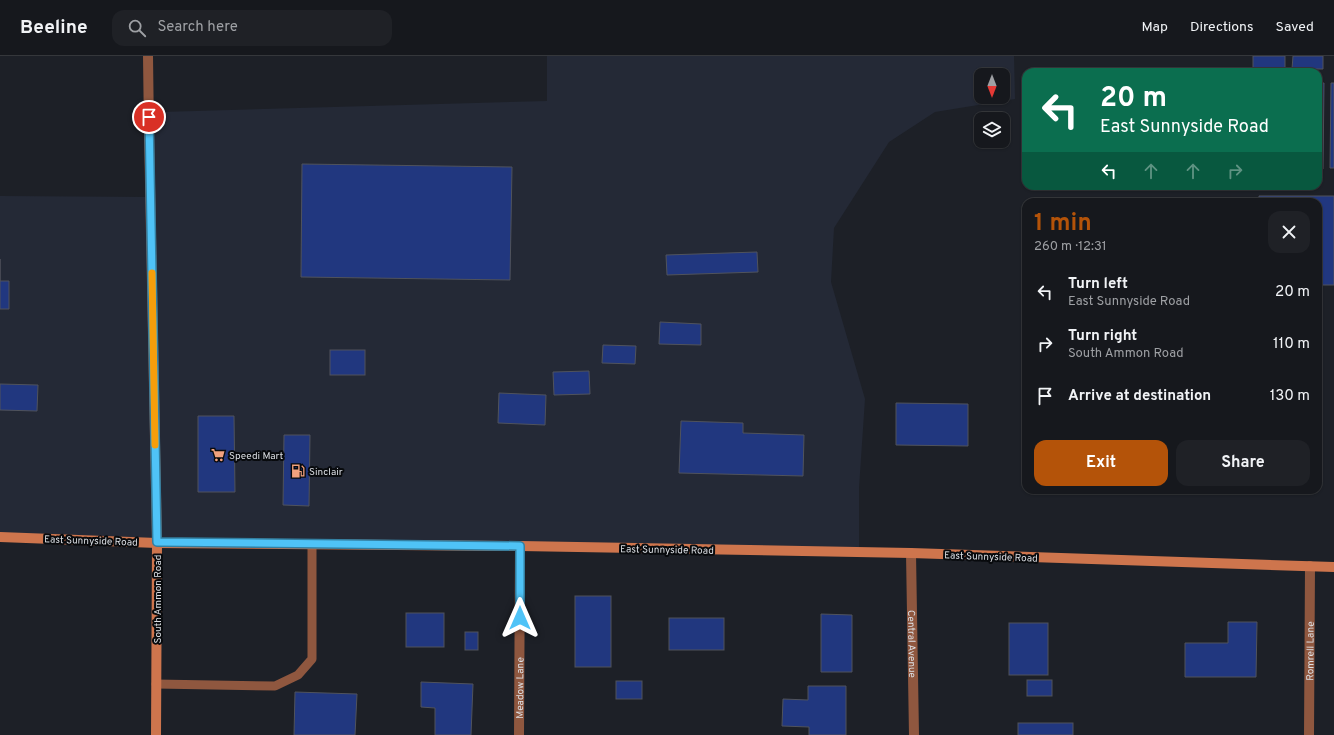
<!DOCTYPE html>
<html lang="en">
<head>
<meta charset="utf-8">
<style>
	body { margin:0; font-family:Overpass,sans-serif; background:#1f2126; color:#f1f3f6; height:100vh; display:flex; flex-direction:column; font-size:15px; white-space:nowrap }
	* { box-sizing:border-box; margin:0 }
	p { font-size:13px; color:#9ea0a4 }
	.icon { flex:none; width:22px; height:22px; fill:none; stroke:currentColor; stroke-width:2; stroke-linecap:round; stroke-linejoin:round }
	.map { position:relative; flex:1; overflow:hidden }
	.drawer { position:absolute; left:1022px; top:142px; width:300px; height:296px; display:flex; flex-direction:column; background:#16181d; border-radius:12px; box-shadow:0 1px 3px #0004,0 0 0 1px #35373b }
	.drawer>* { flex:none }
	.hud { position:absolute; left:1022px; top:12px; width:300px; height:122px; border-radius:12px; box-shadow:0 1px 3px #0004,0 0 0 1px #35373b; background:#0b6e4f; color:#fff; overflow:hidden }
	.needle { width:26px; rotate:180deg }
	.controls { position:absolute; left:974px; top:12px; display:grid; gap:8px }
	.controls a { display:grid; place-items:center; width:36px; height:36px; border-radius:8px; background:#16181d; box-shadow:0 1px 3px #0004,0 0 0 1px #35373b; font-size:20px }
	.pin { position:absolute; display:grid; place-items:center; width:34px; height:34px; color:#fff; margin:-17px; border:2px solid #fff; border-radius:50%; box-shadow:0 1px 4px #0007 }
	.me { position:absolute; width:44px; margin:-22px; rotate:0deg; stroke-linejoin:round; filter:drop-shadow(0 0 3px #0008) }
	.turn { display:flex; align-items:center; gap:14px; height:84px; padding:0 12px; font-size:18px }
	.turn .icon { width:52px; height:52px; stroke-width:2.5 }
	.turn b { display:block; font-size:28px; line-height:34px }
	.lanes { display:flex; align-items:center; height:38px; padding:0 12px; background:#0003; justify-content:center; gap:20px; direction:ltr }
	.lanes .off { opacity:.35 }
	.round { display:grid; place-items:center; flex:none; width:42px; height:42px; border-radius:12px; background:#1f2126 }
	.headline { display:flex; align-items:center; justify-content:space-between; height:68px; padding:0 12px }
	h1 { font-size:24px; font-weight:700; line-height:30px; color:#b45309 }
	.action { display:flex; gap:8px; margin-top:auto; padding:8px 12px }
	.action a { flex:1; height:46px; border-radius:12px; background:#b45309; color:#fff; font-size:16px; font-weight:700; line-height:46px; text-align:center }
	.action a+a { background:#1f2126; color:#f1f3f6 }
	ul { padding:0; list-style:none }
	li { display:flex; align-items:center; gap:12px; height:52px; padding:0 12px }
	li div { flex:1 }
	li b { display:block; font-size:15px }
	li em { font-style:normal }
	header { display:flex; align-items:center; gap:24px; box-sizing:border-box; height:56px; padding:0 20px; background:#16181d; border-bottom:1px solid #35373b }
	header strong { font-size:19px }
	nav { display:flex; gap:22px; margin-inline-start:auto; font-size:14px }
	.search { width:280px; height:36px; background:#1f2126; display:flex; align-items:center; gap:10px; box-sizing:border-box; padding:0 14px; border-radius:12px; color:#9ea0a4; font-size:15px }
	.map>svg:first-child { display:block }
	.built { fill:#242936; fill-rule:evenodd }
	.building { fill:#21377f; stroke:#50535c }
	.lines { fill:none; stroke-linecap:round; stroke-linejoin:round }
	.service { stroke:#8f573f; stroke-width:9 }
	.minor { stroke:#8f573f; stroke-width:10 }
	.tertiary { stroke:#8f573f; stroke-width:10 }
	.secondary { stroke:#ce754d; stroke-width:10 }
	.route-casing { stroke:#337fa1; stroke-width:10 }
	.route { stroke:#4fc3f7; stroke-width:7 }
	.slow { stroke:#f59e0b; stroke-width:7 }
	.labels { text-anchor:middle; stroke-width:4; stroke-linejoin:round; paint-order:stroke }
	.poi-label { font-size:10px; fill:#dcdfe4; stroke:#080a0d; text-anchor:start }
	.street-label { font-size:10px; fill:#dcdfe4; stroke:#080a0d }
</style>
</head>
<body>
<header>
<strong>Beeline</strong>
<div class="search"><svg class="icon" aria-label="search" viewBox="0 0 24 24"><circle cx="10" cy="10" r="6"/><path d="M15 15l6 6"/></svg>Search here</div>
<nav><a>Map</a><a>Directions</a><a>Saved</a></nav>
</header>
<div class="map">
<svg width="1334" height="679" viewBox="0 0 1334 679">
	<rect width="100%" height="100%" fill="#1d2027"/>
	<!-- built -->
	<path class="built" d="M547,0H1014L1015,43L935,56L889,86L834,172L831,226L865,343L859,432V496L0,481V140L150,141L149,76L161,56L547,45ZM981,19H1003V41H981Z"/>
	<!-- building -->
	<g class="building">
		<rect x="1253" y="0" width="32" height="12"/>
		<path d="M1293,0H1323V13H1292Z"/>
		<path d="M1318,27H1324L1323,113H1318Z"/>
		<path d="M1331,27H1334V112H1330Z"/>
		<path d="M302,108L512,111L510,224L301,221Z"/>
		<path d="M1259,140H1334V229H1318V146H1259Z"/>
		<path d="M757,196L758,216L667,219L666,199Z"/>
		<path d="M0,203V225H9V253H0Z"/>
		<path d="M660,266L701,268V289L659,288Z"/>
		<path d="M603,289L636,290L635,308L602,307Z"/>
		<rect x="330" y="294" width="35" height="25"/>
		<path d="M589,315L590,338L554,339L553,316Z"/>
		<path d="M0,328L38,329L37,355L0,354Z"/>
		<path d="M499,337L546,339L545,369L498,367Z"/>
		<path d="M896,347L968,348V390L896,389Z"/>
		<path d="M198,360H234L235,436H198Z"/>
		<path d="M681,365L743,367V377L804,379L803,420L679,417Z"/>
		<path d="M284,379H310L309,450L283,449Z"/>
		<rect x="575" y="540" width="36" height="71"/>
		<rect x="406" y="557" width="38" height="34"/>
		<path d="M821,558L852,559V616H821Z"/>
		<rect x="669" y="562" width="55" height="32"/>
		<path d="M1228,566H1257L1256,621H1185V587H1228Z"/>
		<rect x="1009" y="567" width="39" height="52"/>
		<rect x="465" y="576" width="13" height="18"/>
		<rect x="1027" y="624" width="25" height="16"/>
		<rect x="616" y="625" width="26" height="18"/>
		<path d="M421,626L473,628L471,679H435V652L421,651Z"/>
		<path d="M808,630H846V679H809V671L782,670L783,643L808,644Z"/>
		<path d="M295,636L357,638L355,679H294Z"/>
		<rect x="1018" y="667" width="55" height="12"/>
	</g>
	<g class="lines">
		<!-- service -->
		<path class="service" d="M156,628L275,630L298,619L312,603V488"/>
		<!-- minor -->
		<g class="minor">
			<path id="s1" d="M911,497L914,679"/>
			<path id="s2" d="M519,679L520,490"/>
			<path id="s3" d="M1309,679L1310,510"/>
		</g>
		<!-- tertiary -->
		<path class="tertiary" d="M148,0L149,76L157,487"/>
		<!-- secondary -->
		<g class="secondary">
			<path d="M0,481L157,487L520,490L911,497L1334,511"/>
			<path d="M156,679L157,487"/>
		</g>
	</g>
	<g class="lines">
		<!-- route casing -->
		<g class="route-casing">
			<path id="route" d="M149,61L157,486L520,490V562"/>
		</g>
		<!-- route -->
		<use href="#route" class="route"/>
		<!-- slow -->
		<path class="slow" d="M152,217L155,389"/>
	</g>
	<!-- icons -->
	<defs>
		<g id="supermarket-bare" transform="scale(1.08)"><path d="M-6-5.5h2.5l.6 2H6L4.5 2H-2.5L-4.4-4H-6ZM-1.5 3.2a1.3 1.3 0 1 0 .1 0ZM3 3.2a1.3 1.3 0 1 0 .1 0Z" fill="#f2a17e" stroke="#080a0d" stroke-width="2.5" paint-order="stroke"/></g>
		<g id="fuel-bare" transform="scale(1.08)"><path d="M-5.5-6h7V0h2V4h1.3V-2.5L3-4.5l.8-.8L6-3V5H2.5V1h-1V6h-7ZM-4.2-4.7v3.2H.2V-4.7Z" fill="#f2a17e" stroke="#080a0d" stroke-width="2.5" paint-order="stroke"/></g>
	</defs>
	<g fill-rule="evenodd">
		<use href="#supermarket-bare" x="218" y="399"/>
		<use href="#fuel-bare" x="298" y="415"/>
	</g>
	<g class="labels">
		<!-- poi labels -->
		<g class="poi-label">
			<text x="229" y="403">Speedi Mart</text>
			<text x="309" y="419">Sinclair</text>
		</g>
		<!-- street labels -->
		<g class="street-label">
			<text transform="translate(91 484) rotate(2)" y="4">East Sunnyside Road</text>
			<text transform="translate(667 493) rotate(1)" y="4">East Sunnyside Road</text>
			<text transform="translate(991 500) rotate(2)" y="4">East Sunnyside Road</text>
			<text transform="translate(157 543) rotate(-90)" y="4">South Ammon Road</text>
			<text dy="4" stroke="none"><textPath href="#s1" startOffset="91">Central Avenue</textPath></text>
			<text dy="4" stroke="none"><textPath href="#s3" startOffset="84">Romrell Lane</textPath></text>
			<text dy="4" stroke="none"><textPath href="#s2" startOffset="47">Meadow Lane</textPath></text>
		</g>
	</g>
</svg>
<div class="controls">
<a><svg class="needle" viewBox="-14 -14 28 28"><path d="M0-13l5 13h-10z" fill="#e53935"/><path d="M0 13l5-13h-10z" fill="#9ea0a4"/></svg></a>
<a><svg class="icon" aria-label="layers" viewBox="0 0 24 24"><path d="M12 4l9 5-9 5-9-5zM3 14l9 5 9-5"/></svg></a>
</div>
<div class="pin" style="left:149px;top:61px;background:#d93025"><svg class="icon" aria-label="arrive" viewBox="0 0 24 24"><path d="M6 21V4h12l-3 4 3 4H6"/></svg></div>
<svg class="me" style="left:520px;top:562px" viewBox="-20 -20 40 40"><path d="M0-17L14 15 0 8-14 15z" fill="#4fc3f7" stroke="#fff" stroke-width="4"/></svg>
<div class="hud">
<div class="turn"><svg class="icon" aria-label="left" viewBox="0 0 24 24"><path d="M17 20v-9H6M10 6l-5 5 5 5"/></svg><div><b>20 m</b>East Sunnyside Road</div></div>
<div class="lanes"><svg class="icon" aria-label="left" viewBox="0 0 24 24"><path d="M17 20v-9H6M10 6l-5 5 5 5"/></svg><svg class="icon off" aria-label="ahead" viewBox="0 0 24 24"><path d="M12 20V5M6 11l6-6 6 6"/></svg><svg class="icon off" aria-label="ahead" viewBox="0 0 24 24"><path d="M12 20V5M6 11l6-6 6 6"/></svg><svg class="icon off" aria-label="right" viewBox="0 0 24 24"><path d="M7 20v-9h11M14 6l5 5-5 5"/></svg></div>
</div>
<section class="drawer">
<div class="headline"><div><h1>1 min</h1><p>260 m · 12:31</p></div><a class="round"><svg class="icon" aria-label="close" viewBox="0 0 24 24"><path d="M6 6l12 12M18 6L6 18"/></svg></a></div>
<ul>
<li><svg class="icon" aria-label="left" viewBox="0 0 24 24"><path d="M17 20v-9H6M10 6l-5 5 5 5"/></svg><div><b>Turn left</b><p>East Sunnyside Road</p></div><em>20 m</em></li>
<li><svg class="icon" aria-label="right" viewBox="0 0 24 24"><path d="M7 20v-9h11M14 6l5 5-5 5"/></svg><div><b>Turn right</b><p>South Ammon Road</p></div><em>110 m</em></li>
<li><svg class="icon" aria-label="arrive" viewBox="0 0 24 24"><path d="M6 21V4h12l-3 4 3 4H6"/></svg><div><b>Arrive at destination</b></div><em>130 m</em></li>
</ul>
<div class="action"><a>Exit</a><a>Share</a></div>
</section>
</div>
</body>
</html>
